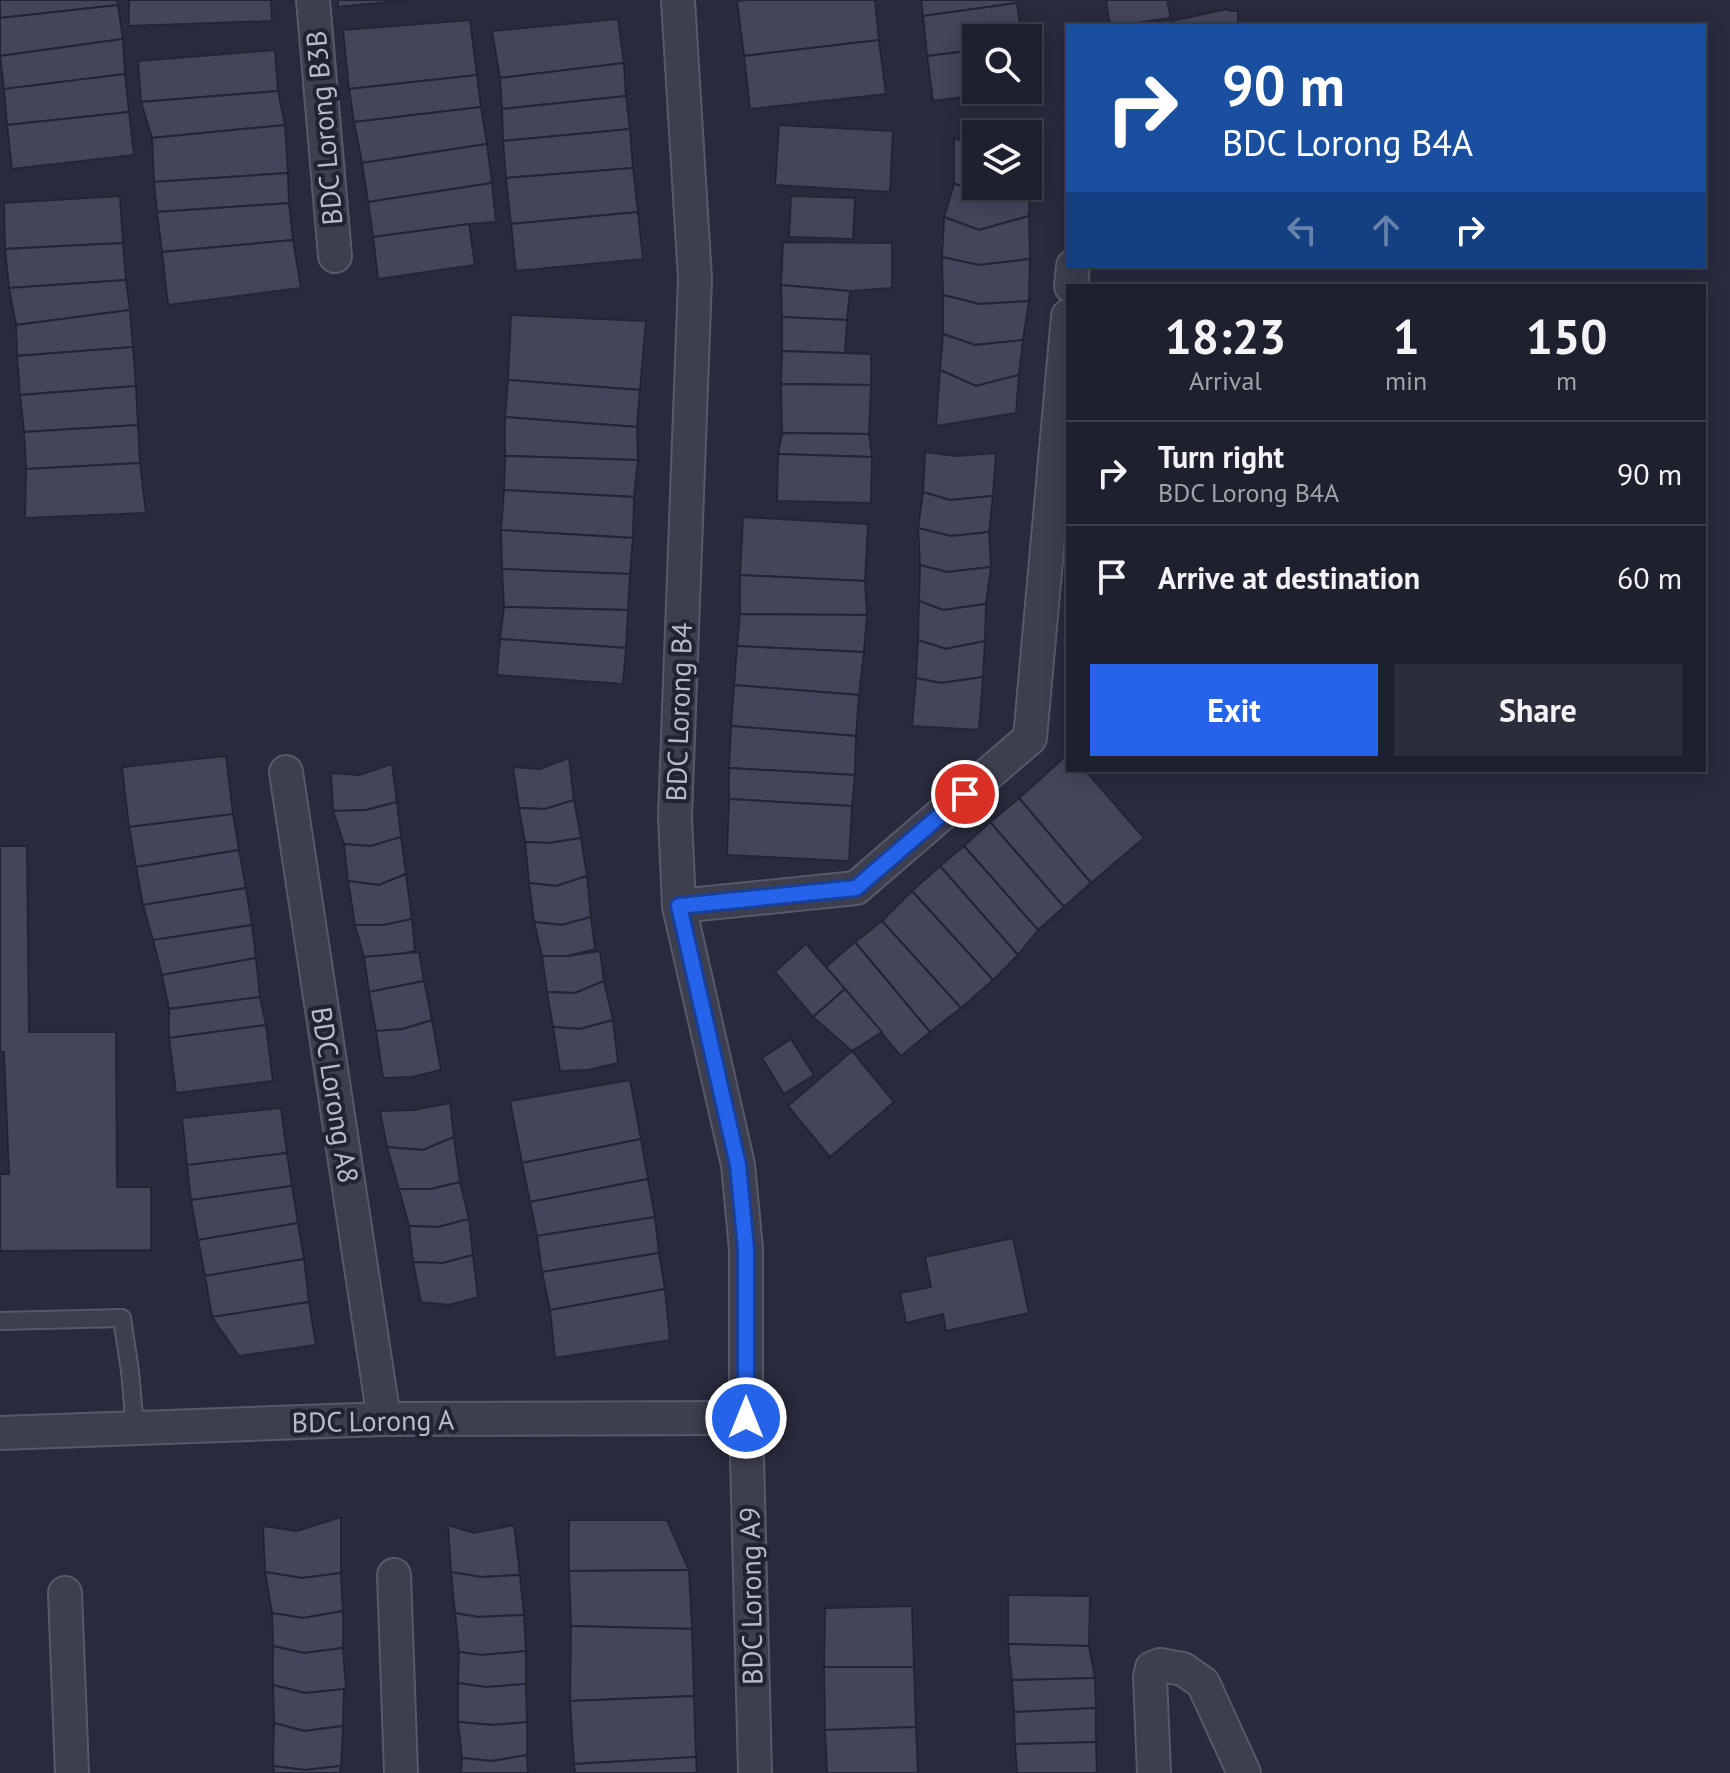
<!DOCTYPE html>
<html lang="en">
<head>
<meta charset="utf-8">
<style>
	body { margin:0; font-family:"PT Sans",sans-serif; background:#2c2d3a; color:#f1f3f6; height:100vh; display:flex; flex-direction:column; font-size:30px; white-space:nowrap }
	* { box-sizing:border-box; margin:0 }
	p { font-size:26px; color:#a1a3aa }
	.icon { flex:none; width:44px; height:44px; fill:none; stroke:currentColor; stroke-width:2; stroke-linecap:round; stroke-linejoin:round }
	.map { position:relative; flex:1; overflow:hidden }
	.side { position:absolute; left:1066px; top:284px; width:640px; height:488px; display:flex; flex-direction:column; background:#1f202e; border-radius:0px; box-shadow:0 4px 20px #0003,0 0 0 2px #3c3e4a }
	.side>* { flex:none }
	.banner { position:absolute; left:1066px; top:24px; width:640px; height:244px; border-radius:0px; box-shadow:0 4px 20px #0003,0 0 0 2px #3c3e4a; background:#1a4fa0; color:#fff; overflow:hidden }
	.buttons { position:absolute; left:962px; top:24px; display:grid; gap:16px }
	.buttons a { display:grid; place-items:center; width:80px; height:80px; border-radius:0px; background:#1f202e; box-shadow:0 4px 20px #0003,0 0 0 2px #3c3e4a; font-size:40px }
	.pin { position:absolute; display:grid; place-items:center; width:68px; height:68px; color:#fff; margin:-34px; border:4px solid #fff; border-radius:50%; box-shadow:0 2px 8px #0007 }
	.me { position:absolute; width:88px; margin:-44px; rotate:0deg; stroke-linejoin:round; filter:drop-shadow(0 0 6px #0008) }
	.turn { display:flex; align-items:center; gap:28px; height:168px; padding:0 24px; font-size:36px }
	.turn .icon { width:104px; height:104px; stroke-width:2.5 }
	.turn b { display:block; font-size:56px; line-height:68px }
	.lanes { display:flex; align-items:center; height:76px; padding:0 24px; background:#0003; justify-content:center; gap:40px; direction:ltr }
	.lanes .off { opacity:.35 }
	.eta { display:flex; justify-content:space-evenly; align-items:center; height:136px; text-align:center }
	.eta b { font-size:48px; font-weight:600; line-height:56px }
	.button { display:flex; gap:16px; margin-top:auto; padding:16px 24px }
	.button a { flex:1; height:92px; border-radius:0px; background:#2563eb; color:#fff; font-size:32px; font-weight:600; line-height:92px; text-align:center }
	.button a+a { background:#2c2d3a; color:#f1f3f6 }
	ul { padding:0; list-style:none }
	li { display:flex; align-items:center; gap:24px; height:104px; padding:0 24px; border-top:2px solid #3c3e4a }
	li div { flex:1 }
	li b { display:block; font-size:30px }
	li em { font-style:normal }
	.map>svg:first-child { display:block }
	.building { fill:#43465a; stroke:#232535; stroke-width:2 }
	.lines { fill:none; stroke-linecap:round; stroke-linejoin:round }
	.service-casing { stroke:#575968; stroke-width:20 }
	.minor-casing { stroke:#575968; stroke-width:36 }
	.service { stroke:#3d3e4e; stroke-width:16 }
	.minor { stroke:#3d3e4e; stroke-width:32 }
	.route-casing { stroke:#184099; stroke-width:20 }
	.route { stroke:#2563eb; stroke-width:14 }
	.labels { text-anchor:middle; stroke-width:8; stroke-linejoin:round; paint-order:stroke }
	.street-label { font-size:28px; fill:#b9bac8; stroke:#212333 }
</style>
</head>
<body>
<div class="map">
<svg width="1730" height="1773" viewBox="0 0 1730 1773">
	<rect width="100%" height="100%" fill="#292b3d"/>
	<!-- building -->
	<g class="building">
		<path d="M0,0H117L118,5L0,18Z"/>
		<path d="M129,0H271L272,21L129,26Z"/>
		<path d="M338,0H409L338,7Z"/>
		<path d="M747,0H875L879,40L744,56L737,1Z"/>
		<path d="M921,0H1016L1017,3L923,16Z"/>
		<path d="M1106,0H1167L1171,18L1115,26L1109,21Z"/>
		<path d="M1017,3L1022,38H976V50L927,56L923,16Z"/>
		<path d="M118,5L123,39L0,56V18Z"/>
		<path d="M1227,9L1230,11H1238V26H1172V21Z"/>
		<path d="M618,19L624,63L500,78L492,31Z"/>
		<path d="M470,20L477,75L349,89L343,30Z"/>
		<path d="M123,39L125,74L4,89L0,56Z"/>
		<path d="M879,40L886,94L750,109L744,56Z"/>
		<path d="M275,50L278,91L141,102L138,61Z"/>
		<path d="M976,50V90H1016L933,101L927,56Z"/>
		<path d="M624,63L626,96L502,109L500,78Z"/>
		<path d="M125,74L129,112L7,125L4,89Z"/>
		<path d="M477,75L481,107L354,122L349,89Z"/>
		<path d="M278,91L285,125L152,138L141,102Z"/>
		<path d="M626,96L630,129L503,141L502,109Z"/>
		<path d="M481,107L487,144L362,163L354,122Z"/>
		<path d="M129,112L134,155L12,169L7,125Z"/>
		<path d="M285,125L288,173L154,182L152,138Z"/>
		<path d="M779,125L893,131L890,192L775,185Z"/>
		<path d="M630,129L633,168L506,178L503,141Z"/>
		<path d="M954,138L976,146V186H1009L979,189L954,184Z"/>
		<path d="M1028,141H1031L1030,183L1028,184Z"/>
		<path d="M487,144L492,183L368,202L362,163Z"/>
		<path d="M633,168L638,212L511,224L506,178Z"/>
		<path d="M288,173L289,203L157,212L154,182Z"/>
		<path d="M492,183L496,222L469,224L373,237L368,202Z"/>
		<path d="M1030,183L1029,216L979,230L944,217L954,184L979,189L1028,186V184Z"/>
		<path d="M120,196L123,243L5,249L4,203Z"/>
		<path d="M791,196L855,198L853,239L789,237Z"/>
		<path d="M289,203L293,240L162,252L157,212Z"/>
		<path d="M638,212L643,259L516,271L511,224Z"/>
		<path d="M1029,216L1030,259L979,265L942,257L944,217L979,230Z"/>
		<path d="M469,224L475,265L378,279L373,237Z"/>
		<path d="M293,240L301,288L168,305L162,252Z"/>
		<path d="M783,242L892,243V288L850,291L781,285Z"/>
		<path d="M123,243L126,280L9,288L5,249Z"/>
		<path d="M942,257L979,265L1030,259L1029,301L979,304L943,295Z"/>
		<path d="M126,280L130,310L16,325L9,288Z"/>
		<path d="M781,285L850,291L847,320L782,317Z"/>
		<path d="M943,295L979,304L1029,301L1023,340L975,345L943,334Z"/>
		<path d="M130,310L133,347L17,356L16,325Z"/>
		<path d="M511,315L646,321L640,390L508,380Z"/>
		<path d="M782,317L847,320L845,353L782,351Z"/>
		<path d="M943,334L975,345L1023,340L1019,375L976,386L940,370Z"/>
		<path d="M133,347L136,386L20,395L17,356Z"/>
		<path d="M782,351L871,354V385L781,384Z"/>
		<path d="M940,370L976,386L1019,375L1016,413L936,426Z"/>
		<path d="M508,380L640,390L637,427L505,417Z"/>
		<path d="M781,384L871,385L869,434L782,433Z"/>
		<path d="M136,386L138,425L24,432L20,395Z"/>
		<path d="M505,417L637,427L638,460L505,456Z"/>
		<path d="M138,425L140,463L26,469L24,432Z"/>
		<path d="M782,433L869,434L872,457L778,454Z"/>
		<path d="M925,452L956,456L996,453L993,496L950,500L923,492Z"/>
		<path d="M778,454L872,457L871,503L777,501Z"/>
		<path d="M505,456L638,460L634,497L504,490Z"/>
		<path d="M140,463L146,513L25,518L26,469Z"/>
		<path d="M504,490L634,497L633,538L501,530Z"/>
		<path d="M923,492L950,500L993,496L989,532L951,536L918,528Z"/>
		<path d="M743,517L868,524L865,581L740,575Z"/>
		<path d="M918,528L951,536L989,532L991,567L947,572L920,565Z"/>
		<path d="M501,530L633,538L630,574L502,569Z"/>
		<path d="M920,565L947,572L991,567L986,604L943,610L919,601Z"/>
		<path d="M502,569L630,574L628,610L504,607Z"/>
		<path d="M740,575L865,581L867,615L740,614Z"/>
		<path d="M1068,599V632L1064,631L1066,600Z"/>
		<path d="M919,601L943,610L986,604L985,641L946,649L918,640Z"/>
		<path d="M504,607L628,610L626,648L500,639Z"/>
		<path d="M740,614L867,615L864,652L737,646Z"/>
		<path d="M500,639L626,648L623,684L497,675Z"/>
		<path d="M918,640L946,649L985,641L983,677L941,683L916,678Z"/>
		<path d="M737,646L864,652L859,695L734,685Z"/>
		<path d="M983,677L979,730L912,726L916,678L941,683Z"/>
		<path d="M734,685L859,695L856,736L731,726Z"/>
		<path d="M731,726L856,736L855,775L729,768Z"/>
		<path d="M1068,754V770H1085L1144,838L1091,883L1019,798Z"/>
		<path d="M226,756L233,814L129,827L122,767Z"/>
		<path d="M569,758L574,800L545,809L519,808L513,767L540,769Z"/>
		<path d="M392,764L397,802L366,810L333,811L331,773L359,775Z"/>
		<path d="M729,768L855,775L852,806L729,799Z"/>
		<path d="M1019,798L1091,883L1064,907L990,822Z"/>
		<path d="M729,799L852,806L849,861L727,855Z"/>
		<path d="M574,800L581,838L549,843L525,842L519,808L545,809Z"/>
		<path d="M397,802L401,837L371,846L344,844L333,811L366,810Z"/>
		<path d="M233,814L239,850L136,867L129,827Z"/>
		<path d="M990,822L1064,907L1038,930L964,846Z"/>
		<path d="M401,837L406,874L379,885L348,881L344,844L371,846Z"/>
		<path d="M581,838L587,876L556,886L529,883L525,842L549,843Z"/>
		<path d="M0,846H27L29,1032H116L117,1187H151V1250L0,1251V1174H9L4,1052H0Z"/>
		<path d="M964,846L1038,930L1018,955L940,866Z"/>
		<path d="M239,850L246,888L143,905L136,867Z"/>
		<path d="M940,866L1018,955L993,980L912,891Z"/>
		<path d="M406,874L412,919L384,925H355L348,881L379,885Z"/>
		<path d="M587,876L591,917L562,925L534,922L529,883L556,886Z"/>
		<path d="M246,888L252,925L153,940L143,905Z"/>
		<path d="M912,891L993,980L961,1008L882,921Z"/>
		<path d="M591,917L595,949L568,956H542L534,922L562,925Z"/>
		<path d="M412,919L415,951L387,956L364,957L355,925H384Z"/>
		<path d="M882,921L961,1008L930,1032L855,942Z"/>
		<path d="M252,925L256,958L162,975L153,940Z"/>
		<path d="M855,942L930,1032L901,1056L826,967Z"/>
		<path d="M806,944L845,989L813,1017L775,972Z"/>
		<path d="M600,951L604,981L575,993L547,992L542,956H568Z"/>
		<path d="M419,952L424,981L369,992L364,957Z"/>
		<path d="M256,958L260,997L169,1009L162,975Z"/>
		<path d="M424,981L432,1020L403,1029L376,1031L369,992Z"/>
		<path d="M604,981L613,1020L580,1029L553,1027L547,992L575,993Z"/>
		<path d="M845,989L882,1032L852,1051L813,1017Z"/>
		<path d="M260,997L266,1025L169,1038V1009Z"/>
		<path d="M432,1020L441,1070L412,1077L383,1078L376,1031L403,1029Z"/>
		<path d="M613,1020L618,1063L588,1070L560,1071L553,1027L580,1029Z"/>
		<path d="M266,1025L273,1081L176,1093L169,1038Z"/>
		<path d="M791,1039L814,1075L784,1094L762,1058Z"/>
		<path d="M852,1051L894,1102L830,1157L788,1106Z"/>
		<path d="M630,1080L641,1139L522,1163L510,1101Z"/>
		<path d="M450,1103L454,1137L423,1150L387,1147L380,1111L413,1110Z"/>
		<path d="M281,1108L287,1153L187,1165L182,1118Z"/>
		<path d="M454,1137L460,1182L431,1189H399L387,1147L423,1150Z"/>
		<path d="M641,1139L648,1179L530,1202L522,1163Z"/>
		<path d="M287,1153L292,1186L191,1200L187,1165Z"/>
		<path d="M648,1179L655,1217L537,1236L530,1202Z"/>
		<path d="M460,1182L469,1219L438,1227L409,1226L399,1189H431Z"/>
		<path d="M292,1186L298,1223L198,1240L191,1200Z"/>
		<path d="M655,1217L659,1253L542,1272L537,1236Z"/>
		<path d="M469,1219L473,1255L443,1263L413,1262L409,1226L438,1227Z"/>
		<path d="M298,1223L304,1259L205,1276L198,1240Z"/>
		<path d="M1013,1238L1029,1313L946,1331L943,1314L906,1323L900,1293L931,1287L925,1257Z"/>
		<path d="M659,1253L665,1289L550,1310L542,1272Z"/>
		<path d="M473,1255L478,1297L449,1305L421,1302L413,1262L443,1263Z"/>
		<path d="M304,1259L309,1302L212,1317L205,1276Z"/>
		<path d="M665,1289L670,1340L555,1358L550,1310Z"/>
		<path d="M309,1302L316,1345L239,1356L212,1317Z"/>
		<path d="M341,1517V1573L302,1578L265,1572L263,1526L297,1531Z"/>
		<path d="M569,1520H667L689,1570L569,1571Z"/>
		<path d="M448,1525L474,1533L514,1525L520,1575L481,1577L451,1572Z"/>
		<path d="M689,1570L692,1629L571,1626L569,1571Z"/>
		<path d="M265,1572L302,1578L341,1573L343,1611L303,1618L272,1613Z"/>
		<path d="M451,1572L481,1577L520,1575L524,1615L478,1617L455,1613Z"/>
		<path d="M1008,1595L1090,1596L1089,1646L1008,1644Z"/>
		<path d="M912,1606L914,1667H824L825,1608Z"/>
		<path d="M343,1611V1648L304,1653L273,1646L272,1613L303,1618Z"/>
		<path d="M455,1613L478,1617L524,1615L526,1651L482,1655L459,1652Z"/>
		<path d="M571,1626L692,1629L694,1696L570,1701Z"/>
		<path d="M1008,1644L1089,1646L1095,1678L1012,1680Z"/>
		<path d="M273,1646L304,1653L343,1648L346,1689L305,1693L273,1685Z"/>
		<path d="M526,1651V1684L486,1687L458,1683L459,1652L482,1655Z"/>
		<path d="M824,1667H914L916,1727L825,1730Z"/>
		<path d="M1095,1678L1096,1708L1014,1712L1012,1680Z"/>
		<path d="M458,1683L486,1687L526,1684L527,1722L493,1725L458,1722Z"/>
		<path d="M273,1685L305,1693L344,1689L343,1726L304,1731L274,1723Z"/>
		<path d="M694,1696L696,1757L574,1764L570,1701Z"/>
		<path d="M1096,1708V1742L1015,1744L1014,1712Z"/>
		<path d="M458,1722L493,1725L527,1722V1755L492,1761L462,1758Z"/>
		<path d="M274,1723L304,1731L343,1726L341,1766L305,1770L273,1766Z"/>
		<path d="M916,1727L918,1773H827L825,1730Z"/>
		<path d="M1096,1742L1097,1773H1017L1015,1744Z"/>
		<path d="M527,1755L528,1773H461L462,1758L492,1761Z"/>
		<path d="M696,1757L697,1773H575L574,1764Z"/>
		<path d="M273,1766L305,1770L341,1766L340,1773H274Z"/>
	</g>
	<g class="lines">
		<!-- service casing -->
		<g class="service-casing">
			<path id="service" d="M0,1321L122,1318L130,1371L135,1428"/>
		</g>
		<!-- minor casing -->
		<g class="minor-casing">
			<g id="minor">
				<path d="M313,0L335,256"/>
				<path d="M678,0L695,279L675,817L679,906L738,1165L746,1249V1418L755,1773"/>
				<path d="M1071,286L1073,266"/>
				<path d="M286,772L384,1419"/>
				<path d="M679,906L856,888L1030,738L1068,316"/>
				<path d="M0,1433L384,1419L746,1418"/>
				<path d="M394,1575L401,1773"/>
				<path d="M65,1593L72,1773"/>
				<path d="M1154,1773L1150,1677L1152,1668L1160,1665L1183,1669L1203,1683L1244,1773"/>
			</g>
		</g>
		<!-- service -->
		<use href="#service" class="service"/>
		<!-- minor -->
		<use href="#minor" class="minor"/>
	</g>
	<g class="lines">
		<!-- route casing -->
		<g class="route-casing">
			<path id="route" d="M746,1418V1249L738,1165L679,906L856,888L965,794"/>
		</g>
		<!-- route -->
		<use href="#route" class="route"/>
	</g>
	<g class="labels">
		<!-- street labels -->
		<g class="street-label">
			<text transform="translate(324 128) rotate(-95)" y="10">BDC Lorong B3B</text>
			<text transform="translate(679 712) rotate(-88)" y="10">BDC Lorong B4</text>
			<text transform="translate(335 1095) rotate(81)" y="10">BDC Lorong A8</text>
			<text transform="translate(373 1421) rotate(-1)" y="10">BDC Lorong A</text>
			<text transform="translate(751 1596) rotate(-91)" y="10">BDC Lorong A9</text>
		</g>
	</g>
</svg>
<div class="buttons">
<a><svg class="icon" aria-label="search" viewBox="0 0 24 24"><circle cx="10" cy="10" r="6"/><path d="M15 15l6 6"/></svg></a>
<a><svg class="icon" aria-label="layers" viewBox="0 0 24 24"><path d="M12 4l9 5-9 5-9-5zM3 14l9 5 9-5"/></svg></a>
</div>
<div class="pin" style="left:965px;top:794px;background:#d93025"><svg class="icon" aria-label="arrive" viewBox="0 0 24 24"><path d="M6 21V4h12l-3 4 3 4H6"/></svg></div>
<svg class="me" style="left:746px;top:1418px" viewBox="-20 -20 40 40"><circle r="17" fill="#2563eb" stroke="#fff" stroke-width="3"/><path d="M0-11L8 9 0 5-8 9z" fill="#fff"/></svg>
<div class="banner">
<div class="turn"><svg class="icon" aria-label="right" viewBox="0 0 24 24"><path d="M7 20v-9h11M14 6l5 5-5 5"/></svg><div><b>90 m</b>BDC Lorong B4A</div></div>
<div class="lanes"><svg class="icon off" aria-label="left" viewBox="0 0 24 24"><path d="M17 20v-9H6M10 6l-5 5 5 5"/></svg><svg class="icon off" aria-label="ahead" viewBox="0 0 24 24"><path d="M12 20V5M6 11l6-6 6 6"/></svg><svg class="icon" aria-label="right" viewBox="0 0 24 24"><path d="M7 20v-9h11M14 6l5 5-5 5"/></svg></div>
</div>
<section class="side">
<div class="eta">
<div><b>18:23</b><p>Arrival</p></div>
<div><b>1</b><p>min</p></div>
<div><b>150</b><p>m</p></div>
</div>
<ul>
<li><svg class="icon" aria-label="right" viewBox="0 0 24 24"><path d="M7 20v-9h11M14 6l5 5-5 5"/></svg><div><b>Turn right</b><p>BDC Lorong B4A</p></div><em>90 m</em></li>
<li><svg class="icon" aria-label="arrive" viewBox="0 0 24 24"><path d="M6 21V4h12l-3 4 3 4H6"/></svg><div><b>Arrive at destination</b></div><em>60 m</em></li>
</ul>
<div class="button"><a>Exit</a><a>Share</a></div>
</section>
</div>
</body>
</html>
